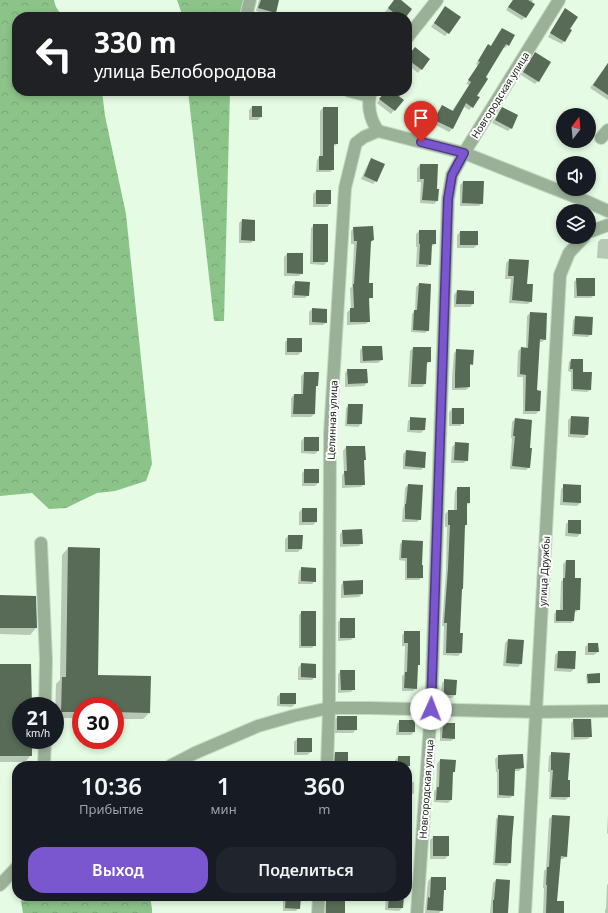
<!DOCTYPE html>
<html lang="ru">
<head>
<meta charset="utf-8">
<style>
	body { margin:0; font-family:"Noto Sans",sans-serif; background:#20242c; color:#f1f3f6; height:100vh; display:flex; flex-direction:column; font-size:15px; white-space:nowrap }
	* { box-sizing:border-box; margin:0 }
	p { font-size:13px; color:#9ea1a6 }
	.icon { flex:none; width:22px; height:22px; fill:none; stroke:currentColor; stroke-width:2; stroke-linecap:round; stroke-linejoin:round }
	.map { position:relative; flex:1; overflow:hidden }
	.sheet { position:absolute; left:12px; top:761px; width:400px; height:140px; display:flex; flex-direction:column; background:#171b24; border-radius:16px; box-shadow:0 2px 6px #0003 }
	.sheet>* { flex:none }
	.guide { position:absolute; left:12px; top:12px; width:400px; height:84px; border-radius:16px; box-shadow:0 2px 6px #0003; background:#202124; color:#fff; overflow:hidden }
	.needle { width:26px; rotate:16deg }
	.fabs { position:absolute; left:556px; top:108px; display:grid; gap:8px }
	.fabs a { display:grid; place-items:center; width:40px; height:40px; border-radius:50%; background:#171b24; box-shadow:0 2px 6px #0003; font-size:20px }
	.speed { position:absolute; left:12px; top:697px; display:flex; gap:8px; font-size:20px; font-weight:700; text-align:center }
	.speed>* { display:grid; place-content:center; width:52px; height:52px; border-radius:50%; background:#171b24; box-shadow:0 2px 6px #0003; line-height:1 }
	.speed small { font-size:10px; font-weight:400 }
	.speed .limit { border:6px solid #d22; background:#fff; color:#111 }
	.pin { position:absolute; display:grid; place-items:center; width:34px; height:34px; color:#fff; margin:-41px -17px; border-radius:50% 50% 50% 0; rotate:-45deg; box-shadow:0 0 4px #0007 }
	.pin .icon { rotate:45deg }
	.me { position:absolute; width:44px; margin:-22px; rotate:2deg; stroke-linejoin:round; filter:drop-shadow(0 0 3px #0008) }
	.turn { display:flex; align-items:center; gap:14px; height:84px; padding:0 16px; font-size:18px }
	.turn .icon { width:52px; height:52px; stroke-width:2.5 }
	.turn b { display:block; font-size:28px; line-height:34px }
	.eta { display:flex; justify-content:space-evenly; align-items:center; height:68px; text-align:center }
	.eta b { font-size:24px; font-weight:600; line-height:28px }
	.primary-button { display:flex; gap:8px; margin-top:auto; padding:8px 16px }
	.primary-button a { flex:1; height:46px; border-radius:16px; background:#7a56cf; color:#fff; font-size:16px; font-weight:600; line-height:46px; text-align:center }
	.primary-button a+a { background:#20242c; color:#f1f3f6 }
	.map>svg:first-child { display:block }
	.forest { fill:url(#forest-crowns) }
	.shadow { fill:#0003 }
	.building { fill:#586b56 }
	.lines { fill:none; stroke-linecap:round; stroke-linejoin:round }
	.minor-casing { stroke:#c4d8c2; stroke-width:14 }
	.minor { stroke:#9ab198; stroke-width:12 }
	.route-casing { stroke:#4f3887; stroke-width:10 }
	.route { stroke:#7a56cf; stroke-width:7 }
	.labels { text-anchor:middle; stroke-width:4; stroke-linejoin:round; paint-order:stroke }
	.street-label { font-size:10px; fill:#171f16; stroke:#fff }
</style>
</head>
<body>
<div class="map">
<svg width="608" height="913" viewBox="0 0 608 913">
	<defs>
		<pattern id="forest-crowns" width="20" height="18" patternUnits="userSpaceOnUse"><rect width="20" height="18" fill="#8cc389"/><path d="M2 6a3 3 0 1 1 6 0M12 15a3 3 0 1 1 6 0" fill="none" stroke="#78a776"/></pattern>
	</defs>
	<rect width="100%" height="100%" fill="#e5fbe3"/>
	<!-- forest -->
	<g class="forest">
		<path d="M0,0H54C55,7 59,12 64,17H17V91H102L105,116L126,214L152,464L146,481L115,491L97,493L66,508L49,509L32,493L0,496Z"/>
		<path d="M177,0H244L239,17H183Z"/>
		<path d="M188,91H230L224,321H214Z"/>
		<path d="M24,896H150L152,909V913H23L21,901Z"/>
	</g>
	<!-- shadow -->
	<g class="shadow">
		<path d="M259,0H278L275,13L272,16L256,11Z"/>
		<path d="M395,0H399L405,17H392L385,12Z"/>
		<path d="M513,0H533L525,17L522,20L506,10Z"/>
		<path d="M443,10L448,33L445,36L431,27Z"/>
		<path d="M563,12L569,29L564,41L562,44L548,37Z"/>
		<path d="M502,29L508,45L505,48L503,47L485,77L476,96L472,107L469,110L463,106L452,129L449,132L432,123L439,110L442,107L452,111L469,85L466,84L478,66L476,64L485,49L488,46L490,47L499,32Z"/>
		<path d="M533,56L538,81L535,84L521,75Z"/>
		<path d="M407,57L429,59L418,73L407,64Z"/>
		<path d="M608,63V100L590,88Z"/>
		<path d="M387,91H390L402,100L391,114L377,103Z"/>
		<path d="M252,107L261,117L258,120H249V110Z"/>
		<path d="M323,108L337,144L333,147V169L330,172H316L317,160L320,156V111Z"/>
		<path d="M502,108L511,128L508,131L492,123L499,111Z"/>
		<path d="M372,159L376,181L373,184L361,179L369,162Z"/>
		<path d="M420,165L437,201L434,204L420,203L421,182H417V168Z"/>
		<path d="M463,182L482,203L479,206H460V185Z"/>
		<path d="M316,191L330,204L327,207H313V194Z"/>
		<path d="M242,220L254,240L251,243H239V223Z"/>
		<path d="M314,225L327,262L324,265L310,264L311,228Z"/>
		<path d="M354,228L373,240L370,243L368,284L372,297L368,300L369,321L366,324L347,325V312L351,309L350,288L352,287L354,244H351V231Z"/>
		<path d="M419,231L435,244L431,247L430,264L427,267H416L417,247H416V234Z"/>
		<path d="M460,232H477V245L474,248H457V235Z"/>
		<path d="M601,239H608V259L597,258L598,242Z"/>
		<path d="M287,254L302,273L299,276H284V257Z"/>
		<path d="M509,260L526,285L531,301L528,304L509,303L511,279H505L506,263Z"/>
		<path d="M577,279L594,295L591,298H574V282Z"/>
		<path d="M295,282L308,295L305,298H292V286Z"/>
		<path d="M419,284L428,330L425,333L411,332L412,314L415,311L416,287Z"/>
		<path d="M457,291L473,292V304L470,307H454V295Z"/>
		<path d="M312,309L326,322L323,325H309V312Z"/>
		<path d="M530,313L545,339L542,342H538L536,391L539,411L536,414H523V377H517L518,351L521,348L526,349L527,316Z"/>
		<path d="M576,317L591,334L588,337L572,336L573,320Z"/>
		<path d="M288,339L301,352L298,355H285V342Z"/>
		<path d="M363,347L382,360L378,363H360V350Z"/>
		<path d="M413,348L430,361L427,364H426L425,384L422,387H408L410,351Z"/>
		<path d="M457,350L472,364L469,367V387L466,390H452V378L454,353Z"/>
		<path d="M571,360L582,373L590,390L587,392L571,391V372L568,371L569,362Z"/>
		<path d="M348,370L367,383L364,386L345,387V373Z"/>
		<path d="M304,373L317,386L315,388L314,414L311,417H291V398L294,395H301V376Z"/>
		<path d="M349,405L361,424L358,427L345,426L346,408Z"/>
		<path d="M452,409L463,423L460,426H449V412Z"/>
		<path d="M571,417L587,435L584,438L568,437V420Z"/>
		<path d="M411,418L425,419L424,430L421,433L407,432L408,421Z"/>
		<path d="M515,419L529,467L526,470L510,469L512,438H511L512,422Z"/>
		<path d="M304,438L318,451L315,454L301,453V441Z"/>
		<path d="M455,444L467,460L464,463H451L452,447Z"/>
		<path d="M346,447H365V460L363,462L364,484L361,487L342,488V475L344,473L343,451Z"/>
		<path d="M406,451L424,467L421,470L403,469V454Z"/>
		<path d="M305,470L318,483L315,486H302V473Z"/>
		<path d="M408,485L420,519L417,522H402L403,508L404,506L405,488Z"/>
		<path d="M564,486L580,503L577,506L560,505L561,489Z"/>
		<path d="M458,488L469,503L466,506V525L464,527L459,634L461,653L458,656L443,655L444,626H442L446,571L447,527H445V514L448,511H454L455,491Z"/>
		<path d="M302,509L316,522L313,525H299V512Z"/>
		<path d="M569,521L580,534L577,537L565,536L566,524Z"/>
		<path d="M343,531L362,543L359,546L340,547V534Z"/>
		<path d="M288,536L301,549L298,552H285V539Z"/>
		<path d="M403,541L422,577L419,580H405V561L399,560L400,544Z"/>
		<path d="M68,548L97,676L149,713L143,719H115V706H81V718H55L56,684L60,680L62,555Z"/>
		<path d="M566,561H574V579L579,609L576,612H574V620L571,623H554V614L557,611H560L561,581L563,580V564Z"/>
		<path d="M302,568L315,581L312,584H298L299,571Z"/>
		<path d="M362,581V594L359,597L341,598V585L344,582Z"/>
		<path d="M0,596L35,597L36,628L30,635L0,634Z"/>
		<path d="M302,612L315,645L312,648H299V615Z"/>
		<path d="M341,619L354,637L351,640L338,641V622Z"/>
		<path d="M405,632L419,664L417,666L416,688L413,691H402V676L404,674L405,646H402V635Z"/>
		<path d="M508,640L521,664L518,667L503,666L505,643Z"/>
		<path d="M588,644H597L598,652L594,655H585V647Z"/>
		<path d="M558,652L574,669L571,672L554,671L555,655Z"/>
		<path d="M301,664L315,677L312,680H298V668Z"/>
		<path d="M0,665L31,706H21V740H31V755L25,762H0Z"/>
		<path d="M341,671L354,689L351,692L338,693V674Z"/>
		<path d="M588,675L599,682L598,683L587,684L586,676Z"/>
		<path d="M445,680L455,695L452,698H441L442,683Z"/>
		<path d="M280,694L295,704L292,707L277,706V697Z"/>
		<path d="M337,717L356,729L353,733H335L334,720Z"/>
		<path d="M574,720L591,736L588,739L571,740V723Z"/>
		<path d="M400,721L414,732L411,735H396L397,724Z"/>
		<path d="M443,724L454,738L451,741H440V727Z"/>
		<path d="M297,739H311V752L307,755H294V742Z"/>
		<path d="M335,753L347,766H332V756Z"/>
		<path d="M552,753L567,781L569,797L565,800L549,799L550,772H548L549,756Z"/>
		<path d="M498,756L522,768L519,771H514L513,795L510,798H497V772H496L495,759Z"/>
		<path d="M398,757H409V781L414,782V793L410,796L407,795V766H395V760Z"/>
		<path d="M440,760L455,761L454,772L452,774L451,800L448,803L434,802V791L436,789L437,764Z"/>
		<path d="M608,815V834L607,833Z"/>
		<path d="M499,816L510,863L507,866L493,865L496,819Z"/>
		<path d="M552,816L566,856L563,859H559L556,902L563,913H543L544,888H543L544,871L546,869L549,819Z"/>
		<path d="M433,837L448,856L445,859H430V840Z"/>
		<path d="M431,878L443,891L442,910L439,913H425L428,881Z"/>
		<path d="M496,880L508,913H490L493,883Z"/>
		<path d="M608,884V913H605V910L606,909L607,885Z"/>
		<path d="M286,896H300L299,908L296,911H283V899Z"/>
		<path d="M386,896H399L403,897L402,908L399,911L385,910Z"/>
		<path d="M327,902L344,913H323L324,905Z"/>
	</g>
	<!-- building -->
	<g class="building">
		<path d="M261,0H279L276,13L258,8Z"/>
		<path d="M394,0H401L412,9L406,17H399L388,8Z"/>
		<path d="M513,0H528L535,4L526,18L508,7Z"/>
		<path d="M445,6L461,17L449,34L434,23Z"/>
		<path d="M565,8L578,17L570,29L572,30L565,42L550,33Z"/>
		<path d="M502,28L515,35L509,46L506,44L486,77L488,79L477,96L480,97L473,108L466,103L453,129L434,120L442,105L453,111L471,82L468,80L480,62L478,61L488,44L491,46Z"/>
		<path d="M415,47L430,59L422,70L407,59V57Z"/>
		<path d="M535,52L551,62L539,82L523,72Z"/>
		<path d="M608,63V95L593,85Z"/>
		<path d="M386,91H392L404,100L395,111L379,99Z"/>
		<rect x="252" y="106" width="10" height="11"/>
		<path d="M323,107H338V144H334V170H319V156H323Z"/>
		<path d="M502,107L518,115L512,129L495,120Z"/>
		<path d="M371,158L385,164L377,182L364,176Z"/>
		<path d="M420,164H438L437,189H439L438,201L422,200L424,179H420Z"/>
		<path d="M463,181H484L483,204L462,203Z"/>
		<rect x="316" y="190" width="15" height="14"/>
		<path d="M242,219L255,220V241L241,240Z"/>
		<rect x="313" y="224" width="15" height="38"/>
		<path d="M373,226L374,240L371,241L369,283H373V298H369L370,322H350V308H354L353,284H354L357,241H354L353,227Z"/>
		<path d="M419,230H436V244H432L431,265L419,264L420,244H419Z"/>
		<rect x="460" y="231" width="18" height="14"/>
		<path d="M287,253H303V274L287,273Z"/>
		<path d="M509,259L529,260L527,284H533L532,302L512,300L514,276H508Z"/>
		<path d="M576,278H595V296H577Z"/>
		<path d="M295,281L310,282L309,296L294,295Z"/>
		<path d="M419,283L431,284L429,331L413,330L414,310H417Z"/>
		<path d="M457,290L474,291V304H456Z"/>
		<path d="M312,308L327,309V323L312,322Z"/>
		<path d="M530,312L547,313L546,340L540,339L537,390L541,391L540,411H525L526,375L520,374L521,347L528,348Z"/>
		<path d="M575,316L593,317L592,335L574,334Z"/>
		<rect x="287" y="338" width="15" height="14"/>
		<path d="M362,346H382L383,360L363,361Z"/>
		<path d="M413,347H431V362H427L426,384H411Z"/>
		<path d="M456,349L474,350L473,365L470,364V387L455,388V375Z"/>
		<path d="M571,359H583V372H592L591,390L573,389V369H570Z"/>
		<path d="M347,369H367L368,383L348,384Z"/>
		<path d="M304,372H319L318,386H316L315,414H293L294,394H303Z"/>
		<path d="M348,404H363L362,424H347Z"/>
		<rect x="452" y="408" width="12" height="16"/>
		<path d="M571,416L589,417L588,435L570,434Z"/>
		<path d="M410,417L426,418L425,430H410Z"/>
		<path d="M515,418L532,420L530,448H532L530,468L512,466L515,436H513Z"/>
		<rect x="304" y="437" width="15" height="14"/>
		<path d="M455,442L469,443L468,461L454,460Z"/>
		<path d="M346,446H365L366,460H364L365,485H345L344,471H347Z"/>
		<path d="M406,450L426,452L425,468L405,466Z"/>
		<rect x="304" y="469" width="15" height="14"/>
		<path d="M408,484L423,485L421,520L405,519V504H406Z"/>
		<path d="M563,484L581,485V503L563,502Z"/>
		<path d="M457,487H470V503H467V525H465L463,589H462L460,633H463L462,653H446L447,623H444L448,568L450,525H448V510H457Z"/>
		<rect x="302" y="508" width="15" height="14"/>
		<path d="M568,520H581V534L568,533Z"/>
		<path d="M362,529L363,544H343L342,530Z"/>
		<path d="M288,535H303L302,549H288Z"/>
		<path d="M402,540L423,541L422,565H423V578H407V558H401Z"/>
		<path d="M68,547L100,548L98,675L151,676L150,713L115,712V706H81V712H61L62,677H66Z"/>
		<path d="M566,560H575V578H581L580,610H575L574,621H556V610H563V578H565Z"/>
		<path d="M301,567L316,568V582L301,581Z"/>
		<path d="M363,580V594L344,595L343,581Z"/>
		<path d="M0,595L36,596L37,628H0Z"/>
		<rect x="301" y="611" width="15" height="35"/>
		<rect x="340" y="618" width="15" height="20"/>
		<path d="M404,631H420V665H418L417,689L404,688L405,672H407L408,643H404Z"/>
		<path d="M508,639L524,640L522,664L506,663Z"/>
		<path d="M588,643H598L599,652H588Z"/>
		<path d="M558,651H576L575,669L557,668Z"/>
		<path d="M301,663L316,664V678L301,677Z"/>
		<path d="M0,664H31L32,706H21V740H32V756H0Z"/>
		<path d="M340,670H355V690H341Z"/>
		<path d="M600,673V683H588L587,674Z"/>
		<path d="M444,679L457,680L456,695H444Z"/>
		<rect x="280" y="693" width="16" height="11"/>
		<rect x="337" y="716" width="20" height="14"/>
		<path d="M573,719H591L592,737H574Z"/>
		<rect x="399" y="720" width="16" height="12"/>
		<path d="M443,723H455V739L442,738Z"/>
		<rect x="297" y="738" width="15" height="14"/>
		<path d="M335,752H348V766H334Z"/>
		<path d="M551,752L570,753L568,780H570V797H551L553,770H551Z"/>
		<path d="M523,754L524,768L515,769L514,796L499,795V769H498V755Z"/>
		<rect x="398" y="756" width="12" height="10"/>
		<path d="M440,759L456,760L455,772H453L452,800H436L437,787H439Z"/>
		<path d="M498,815L514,816L512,840L511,863H495Z"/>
		<path d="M552,815L570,816L567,857L561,856L557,901H564V913H546L547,885H546L547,867H549Z"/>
		<rect x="433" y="836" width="16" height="20"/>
		<path d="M431,877H446V890H444L443,911L427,910L428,897L430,898Z"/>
		<path d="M496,879L510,880L508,913H493V900H494Z"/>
		<path d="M286,896H301L300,909L285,908Z"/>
		<path d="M389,896H404L403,908H388Z"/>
		<path d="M345,900V913H326V901Z"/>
	</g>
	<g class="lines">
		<!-- minor casing -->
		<g class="minor-casing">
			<g id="minor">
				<path d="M246,17L250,0"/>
				<path d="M407,38L437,0"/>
				<path d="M349,91L369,96"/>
				<path d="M371,91C367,105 370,119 378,131"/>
				<path d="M378,131L464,153L588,202L608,211"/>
				<path d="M601,138L608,130"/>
				<path d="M589,232L608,225"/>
				<path d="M41,543L46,660L45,706"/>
				<path d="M44,766L45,740"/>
				<path d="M170,766L195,753L258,726L293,716L329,708H370L536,712L608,711"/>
				<path d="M327,766L329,708L330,433L345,188L356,143L364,137L378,131"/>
				<path d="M0,885L17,867"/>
				<path d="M318,913L319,896"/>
				<path d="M417,913L431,709L448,199L452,175L464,153L559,0"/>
				<path d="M525,913L560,275L569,253L584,237"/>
			</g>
		</g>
		<!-- minor -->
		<use href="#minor" class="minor"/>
	</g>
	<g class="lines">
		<!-- route casing -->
		<g class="route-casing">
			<path id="route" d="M421,142L464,153L452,175L448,199L431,709"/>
		</g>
		<!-- route -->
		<use href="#route" class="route"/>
	</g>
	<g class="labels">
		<!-- street labels -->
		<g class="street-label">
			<text transform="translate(500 95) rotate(-58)" y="4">Новгородская улица</text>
			<text transform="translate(332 420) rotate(-88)" y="4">Целинная улица</text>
			<text transform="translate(544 571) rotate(-87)" y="4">улица Дружбы</text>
			<text transform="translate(426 789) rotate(-86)" y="4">Новгородская улица</text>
		</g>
	</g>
</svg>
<div class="fabs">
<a><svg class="needle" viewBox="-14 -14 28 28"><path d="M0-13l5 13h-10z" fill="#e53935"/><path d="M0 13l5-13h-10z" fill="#9ea1a6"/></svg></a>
<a><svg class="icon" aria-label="sound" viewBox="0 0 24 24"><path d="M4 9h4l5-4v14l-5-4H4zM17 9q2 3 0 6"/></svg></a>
<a><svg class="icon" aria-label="layers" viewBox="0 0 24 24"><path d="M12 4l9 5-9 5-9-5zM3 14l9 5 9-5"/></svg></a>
</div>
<div class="speed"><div>21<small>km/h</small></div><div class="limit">30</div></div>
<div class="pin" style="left:421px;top:142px;background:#d93025"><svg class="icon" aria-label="arrive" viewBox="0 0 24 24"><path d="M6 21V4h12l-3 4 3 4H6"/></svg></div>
<svg class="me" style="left:431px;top:709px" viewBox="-20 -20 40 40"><circle r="19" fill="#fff"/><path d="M0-13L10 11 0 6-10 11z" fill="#7a56cf"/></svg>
<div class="guide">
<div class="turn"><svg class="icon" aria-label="left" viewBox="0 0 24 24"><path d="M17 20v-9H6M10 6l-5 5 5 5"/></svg><div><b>330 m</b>улица Белобородова</div></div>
</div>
<section class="sheet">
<div class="eta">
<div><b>10:36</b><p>Прибытие</p></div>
<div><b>1</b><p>мин</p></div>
<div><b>360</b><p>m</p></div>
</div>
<div class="primary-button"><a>Выход</a><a>Поделиться</a></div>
</section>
</div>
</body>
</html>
